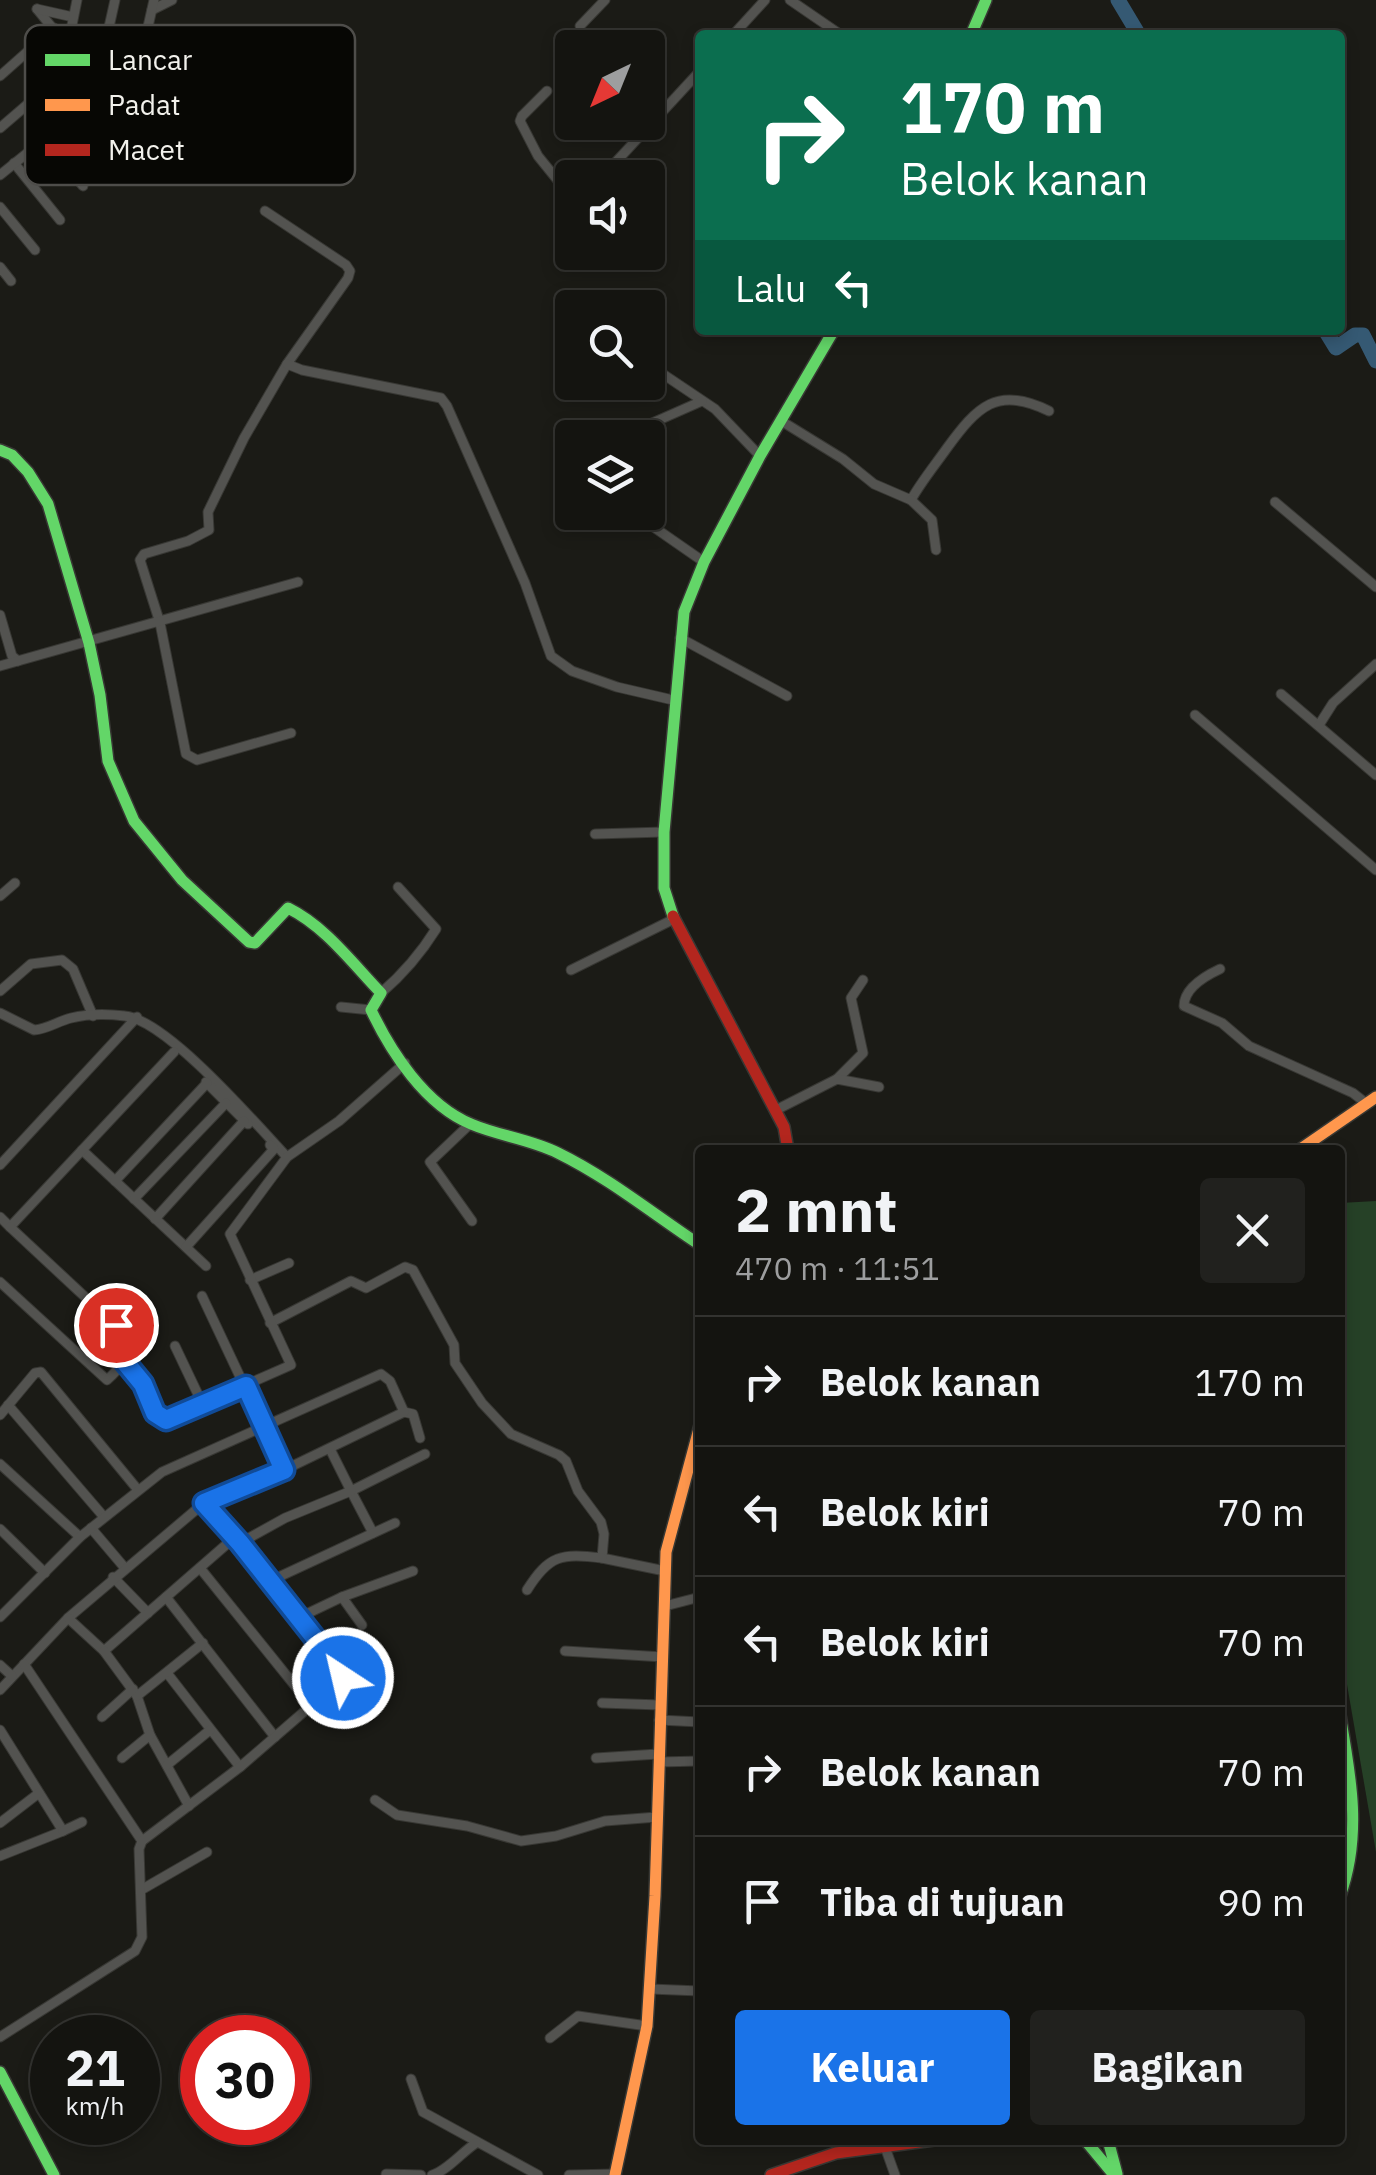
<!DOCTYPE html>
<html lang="id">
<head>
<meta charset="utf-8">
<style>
	body { margin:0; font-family:"IBM Plex Sans",sans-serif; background:#21211e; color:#f1f3f6; height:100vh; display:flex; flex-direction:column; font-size:38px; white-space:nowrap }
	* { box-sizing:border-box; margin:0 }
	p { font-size:32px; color:#9d9e9f }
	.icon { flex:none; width:55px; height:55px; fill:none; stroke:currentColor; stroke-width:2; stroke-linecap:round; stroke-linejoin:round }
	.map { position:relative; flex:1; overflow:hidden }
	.side { position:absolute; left:695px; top:1145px; width:650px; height:1000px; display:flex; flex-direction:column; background:#141410; border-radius:10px; box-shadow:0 5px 15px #0003,0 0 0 2px #333330 }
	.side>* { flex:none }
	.guide { position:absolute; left:695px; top:30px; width:650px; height:305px; border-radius:10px; box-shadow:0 5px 15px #0003,0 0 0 2px #333330; background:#0b6e4f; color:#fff; overflow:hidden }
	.needle { width:65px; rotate:223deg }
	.buttons { position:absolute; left:555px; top:30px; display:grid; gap:20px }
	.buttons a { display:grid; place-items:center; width:110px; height:110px; border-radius:10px; background:#141410; box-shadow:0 5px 15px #0003,0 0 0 2px #333330; font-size:50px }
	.speed { position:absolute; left:30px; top:2015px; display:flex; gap:20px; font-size:50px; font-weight:700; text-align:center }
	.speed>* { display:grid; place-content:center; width:130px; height:130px; border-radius:50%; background:#141410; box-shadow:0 5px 15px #0003,0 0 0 2px #333330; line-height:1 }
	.speed small { font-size:25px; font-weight:400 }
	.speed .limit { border:15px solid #d22; background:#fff; color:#111 }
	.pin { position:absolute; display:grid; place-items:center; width:85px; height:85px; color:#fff; margin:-42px; border:5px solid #fff; border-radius:50%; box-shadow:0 2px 10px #0007 }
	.me { position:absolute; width:110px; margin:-55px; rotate:325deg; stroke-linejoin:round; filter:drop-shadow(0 0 8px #0008) }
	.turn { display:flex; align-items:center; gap:35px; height:210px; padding:0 40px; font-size:45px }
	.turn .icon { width:130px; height:130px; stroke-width:2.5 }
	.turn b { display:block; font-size:70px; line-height:85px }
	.then { display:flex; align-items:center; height:95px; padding:0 40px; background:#0003; gap:20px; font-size:38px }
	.round { display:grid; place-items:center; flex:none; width:105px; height:105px; border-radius:10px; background:#21211e }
	.overview { display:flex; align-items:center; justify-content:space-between; height:170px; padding:0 40px }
	h1 { font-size:60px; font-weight:700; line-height:75px }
	.action { display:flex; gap:20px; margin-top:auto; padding:20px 40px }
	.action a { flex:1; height:115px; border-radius:10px; background:#1a73e8; color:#fff; font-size:40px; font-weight:700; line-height:115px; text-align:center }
	.action a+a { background:#21211e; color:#f1f3f6 }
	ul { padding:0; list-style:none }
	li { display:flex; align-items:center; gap:30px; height:130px; padding:0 40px; border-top:2px solid #333330 }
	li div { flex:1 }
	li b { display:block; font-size:38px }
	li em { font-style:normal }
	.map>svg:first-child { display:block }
	.green { fill:#264127 }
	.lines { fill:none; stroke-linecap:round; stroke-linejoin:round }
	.river { stroke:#355973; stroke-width:15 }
	.street-casing { stroke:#383834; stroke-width:11 }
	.fast-casing { stroke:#383834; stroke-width:14 }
	.slow-casing { stroke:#383834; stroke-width:14 }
	.jam-casing { stroke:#383834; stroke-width:14 }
	.street { stroke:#535350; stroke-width:9 }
	.fast { stroke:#63d668; stroke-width:11 }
	.slow { stroke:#ff974d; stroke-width:11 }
	.jam { stroke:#b3261e; stroke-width:11 }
	.route-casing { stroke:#114b97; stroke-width:25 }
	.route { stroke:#1a73e8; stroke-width:18 }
	.key { fill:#070704; stroke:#4e4d4a; stroke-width:2.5 }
	.key-label { font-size:28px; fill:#f2f1ec }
</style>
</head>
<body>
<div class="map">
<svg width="1376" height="2175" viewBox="0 0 1376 2175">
	<rect width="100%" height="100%" fill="#1b1b16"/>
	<!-- green -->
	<path class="green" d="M1376,1201V1852L1340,1644V1203Z"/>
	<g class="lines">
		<!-- river -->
		<g class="river">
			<path d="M1118,0L1139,35"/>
			<path d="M1325,330L1336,348L1355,335H1363L1376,361"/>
		</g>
		<!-- street casing -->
		<g class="street-casing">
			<g id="street">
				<path d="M790,0L841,35"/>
				<path d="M37,9L129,122"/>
				<path d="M37,9L73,17"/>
				<path d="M152,10L172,0"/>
				<path d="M580,26L605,0"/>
				<path d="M733,35L765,0"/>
				<path d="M68,45L77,0"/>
				<path d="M74,54L88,51L140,62"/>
				<path d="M103,54L115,0"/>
				<path d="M25,55L107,157"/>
				<path d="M0,76L54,28"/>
				<path d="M547,91L522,116L520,121L538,156L572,198"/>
				<path d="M0,128L50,85"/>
				<path d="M44,139L83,186"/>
				<path d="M14,163L60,220"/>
				<path d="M0,175L140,62L154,0"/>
				<path d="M601,178L700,71"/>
				<path d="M0,207L35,250"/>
				<path d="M265,211L346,265L350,271L348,278L287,364L244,438L208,512L209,530L188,541L144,554L140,560L160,623L186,754L197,760L291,733"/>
				<path d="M0,267L11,281"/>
				<path d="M287,364L302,370L441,398L447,406L525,583L551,656L572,671L617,687L673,700"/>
				<path d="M648,364L715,409L760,456"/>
				<path d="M783,422L843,459L874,484L911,500C921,482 935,465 947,448C977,407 997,385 1049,411"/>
				<path d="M602,425L615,434L625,435L702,401"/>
				<path d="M911,500L932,520L936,550"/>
				<path d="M1275,502L1376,587"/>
				<path d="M632,512L704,562"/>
				<path d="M0,615L12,656L18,661"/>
				<path d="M680,638L787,696"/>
				<path d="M0,666L298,582"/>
				<path d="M1281,694L1376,775"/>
				<path d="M1195,715L1376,870"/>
				<path d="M1319,725L1333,703L1376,664"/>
				<path d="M595,834L664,832"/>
				<path d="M0,896L15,883"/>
				<path d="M1220,969C1205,976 1184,988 1184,1006L1222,1023L1249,1046L1353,1093L1367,1104"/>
				<path d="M571,970L674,919"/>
				<path d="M0,991L31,964L62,960L73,969L93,1016"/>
				<path d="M381,993C402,975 421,953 436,929L398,887"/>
				<path d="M341,1007L371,1010"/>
				<path d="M0,1013L34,1030C48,1029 58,1021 71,1018C87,1014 109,1014 125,1016C167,1020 256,1124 287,1157"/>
				<path d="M837,1079L863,1053L851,998L863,980"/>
				<path d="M206,1082L248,1124"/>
				<path d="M776,1110L837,1079L879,1087"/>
				<path d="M471,1123L430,1162L472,1221"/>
				<path d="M82,1150L206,1266"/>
				<path d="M0,1165L137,1017"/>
				<path d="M115,1181L207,1083"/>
				<path d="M134,1199L226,1103"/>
				<path d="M0,1217L10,1227L174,1052"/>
				<path d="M155,1219L244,1121"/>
				<path d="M186,1247L274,1149L270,1145"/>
				<path d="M250,1280L289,1263"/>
				<path d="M0,1282L107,1380C119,1369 132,1355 128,1337L10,1227"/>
				<path d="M202,1296L284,1470"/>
				<path d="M270,1323L351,1281L366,1288L405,1267L413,1270L454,1345L455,1363L482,1403L511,1434L559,1455L566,1461L578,1491L601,1522L604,1534L602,1558L665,1571"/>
				<path d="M175,1346L203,1405"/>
				<path d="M125,1361L143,1385L155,1413L166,1420L291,1365L230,1234L287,1157L339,1121L405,1063"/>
				<path d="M8,1405L104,1517"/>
				<path d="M404,1412L413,1414L420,1438"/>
				<path d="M0,1415L35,1373L41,1372L138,1490"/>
				<path d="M0,1464L80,1537"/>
				<path d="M91,1528L124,1567"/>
				<path d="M0,1529L45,1573"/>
				<path d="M373,1533L351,1491L425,1454"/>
				<path d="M240,1543L285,1518L351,1491L330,1449"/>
				<path d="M200,1568L312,1707"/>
				<path d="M113,1577L148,1613"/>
				<path d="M270,1581L395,1523"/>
				<path d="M527,1590C549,1555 561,1553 602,1558"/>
				<path d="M166,1597L275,1737"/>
				<path d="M342,1597L362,1625"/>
				<path d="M665,1606L700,1597"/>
				<path d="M0,1617L80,1537L162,1472L381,1374L390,1381L404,1412L284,1470L204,1503L68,1618L0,1690"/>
				<path d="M68,1618L104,1651L235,1537"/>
				<path d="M298,1618L342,1597L413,1571"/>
				<path d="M104,1651L137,1696L150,1735L189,1806"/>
				<path d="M565,1651L663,1657"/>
				<path d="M24,1664L142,1841"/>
				<path d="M0,1665L12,1676"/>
				<path d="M167,1673L240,1767"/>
				<path d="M137,1696L203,1643"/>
				<path d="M602,1703L660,1705"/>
				<path d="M102,1717L133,1689"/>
				<path d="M659,1720L700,1722"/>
				<path d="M0,1730L63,1831L0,1856"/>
				<path d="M122,1758L150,1735"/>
				<path d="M596,1758L658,1754"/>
				<path d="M659,1762L700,1761"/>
				<path d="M167,1765L210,1730"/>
				<path d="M375,1800L397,1815L467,1826L521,1841L556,1836L605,1821L657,1817"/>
				<path d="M0,1823L39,1793"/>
				<path d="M63,1831L82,1822"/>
				<path d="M141,1890L207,1852"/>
				<path d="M650,1989L700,1991"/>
				<path d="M0,2037L135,1951L142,1937L139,1849L142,1841L240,1767L343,1678L341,1671L240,1543L204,1503"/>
				<path d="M550,2038L578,2016L647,2026"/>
				<path d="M411,2079L423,2112L538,2175"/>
				<path d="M885,2147L895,2175"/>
				<path d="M386,2174L421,2175"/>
				<path d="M432,2175C447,2171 462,2152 476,2143"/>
				<path d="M569,2175L615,2174"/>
			</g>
		</g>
		<!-- fast casing -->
		<g class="fast-casing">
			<g id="fast">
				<path d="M971,35L986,0"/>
				<path d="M0,450L12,455L28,472L48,504L89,643L100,695L108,761L134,821L182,880L249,942L255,943L288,908C325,926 353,964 381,993L371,1010C391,1052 425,1105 471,1124C499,1136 530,1139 558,1153C609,1178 653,1214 700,1245"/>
				<path d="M673,916L664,888V832L684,612L704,562L760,456L834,330"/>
				<path d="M1340,1715C1351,1777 1362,1836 1340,1896"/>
				<path d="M0,2072L54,2175"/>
				<path d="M1085,2140L1114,2175"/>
				<path d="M1108,2140L1117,2174"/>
			</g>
		</g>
		<!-- slow casing -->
		<g class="slow-casing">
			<g id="slow">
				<path d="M1299,1150L1376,1097"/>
				<path d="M615,2175L647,2026L655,1896L666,1552L700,1425"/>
			</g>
		</g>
		<!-- jam casing -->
		<g class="jam-casing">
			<g id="jam">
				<path d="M673,916L784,1127L788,1150"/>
				<path d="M771,2175L836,2153L934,2140"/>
			</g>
		</g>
		<!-- street -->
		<use href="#street" class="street"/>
		<!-- fast -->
		<use href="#fast" class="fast"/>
		<!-- slow -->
		<use href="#slow" class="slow"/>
		<!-- jam -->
		<use href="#jam" class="jam"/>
	</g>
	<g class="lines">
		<!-- route casing -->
		<g class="route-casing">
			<path id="route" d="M116,1325C130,1339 129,1343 125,1362L143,1384L155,1413L166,1420L246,1386L284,1470L204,1503L240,1543L341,1671L343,1678"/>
		</g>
		<!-- route -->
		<use href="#route" class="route"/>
	</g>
	<!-- legend -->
	<rect x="25" y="25" width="330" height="160" rx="15" class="key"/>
	<rect x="45" y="54" width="45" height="12" fill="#63d668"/>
	<rect x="45" y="99" width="45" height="12" fill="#ff974d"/>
	<rect x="45" y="144" width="45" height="12" fill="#b3261e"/>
	<g class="key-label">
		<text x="108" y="70">Lancar</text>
		<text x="108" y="115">Padat</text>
		<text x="108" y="160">Macet</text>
	</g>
</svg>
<div class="buttons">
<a><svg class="needle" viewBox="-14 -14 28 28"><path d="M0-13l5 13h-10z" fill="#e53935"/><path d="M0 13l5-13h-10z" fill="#9d9e9f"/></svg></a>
<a><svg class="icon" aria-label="sound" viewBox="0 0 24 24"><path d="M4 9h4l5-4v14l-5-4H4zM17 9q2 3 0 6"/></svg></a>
<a><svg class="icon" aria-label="search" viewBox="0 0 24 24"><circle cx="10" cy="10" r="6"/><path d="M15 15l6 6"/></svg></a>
<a><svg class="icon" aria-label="layers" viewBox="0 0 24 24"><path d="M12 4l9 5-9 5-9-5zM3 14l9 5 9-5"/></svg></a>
</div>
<div class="speed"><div>21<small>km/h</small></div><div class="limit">30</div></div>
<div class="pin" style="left:116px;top:1325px;background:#d93025"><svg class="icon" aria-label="arrive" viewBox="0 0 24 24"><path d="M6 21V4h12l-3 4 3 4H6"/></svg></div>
<svg class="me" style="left:343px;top:1678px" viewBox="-20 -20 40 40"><circle r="17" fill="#1a73e8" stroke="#fff" stroke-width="3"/><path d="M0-11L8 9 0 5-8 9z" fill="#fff"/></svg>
<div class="guide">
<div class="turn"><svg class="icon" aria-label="right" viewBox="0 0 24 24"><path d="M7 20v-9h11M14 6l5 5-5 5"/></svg><div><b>170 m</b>Belok kanan</div></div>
<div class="then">Lalu<svg class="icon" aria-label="left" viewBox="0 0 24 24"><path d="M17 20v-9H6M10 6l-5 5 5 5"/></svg></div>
</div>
<section class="side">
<div class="overview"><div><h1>2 mnt</h1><p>470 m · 11:51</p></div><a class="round"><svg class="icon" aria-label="close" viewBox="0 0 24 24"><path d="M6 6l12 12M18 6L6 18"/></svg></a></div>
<ul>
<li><svg class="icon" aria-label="right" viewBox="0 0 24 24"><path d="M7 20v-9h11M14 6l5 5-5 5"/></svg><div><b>Belok kanan</b></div><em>170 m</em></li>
<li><svg class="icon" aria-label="left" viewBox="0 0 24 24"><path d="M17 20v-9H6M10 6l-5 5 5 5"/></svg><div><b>Belok kiri</b></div><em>70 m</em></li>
<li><svg class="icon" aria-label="left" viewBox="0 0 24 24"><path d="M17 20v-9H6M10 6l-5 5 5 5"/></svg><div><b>Belok kiri</b></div><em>70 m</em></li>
<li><svg class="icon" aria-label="right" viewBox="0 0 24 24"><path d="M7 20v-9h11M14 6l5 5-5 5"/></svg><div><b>Belok kanan</b></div><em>70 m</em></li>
<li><svg class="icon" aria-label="arrive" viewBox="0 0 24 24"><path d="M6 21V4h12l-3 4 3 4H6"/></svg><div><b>Tiba di tujuan</b></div><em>90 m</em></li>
</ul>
<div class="action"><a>Keluar</a><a>Bagikan</a></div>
</section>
</div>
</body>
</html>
